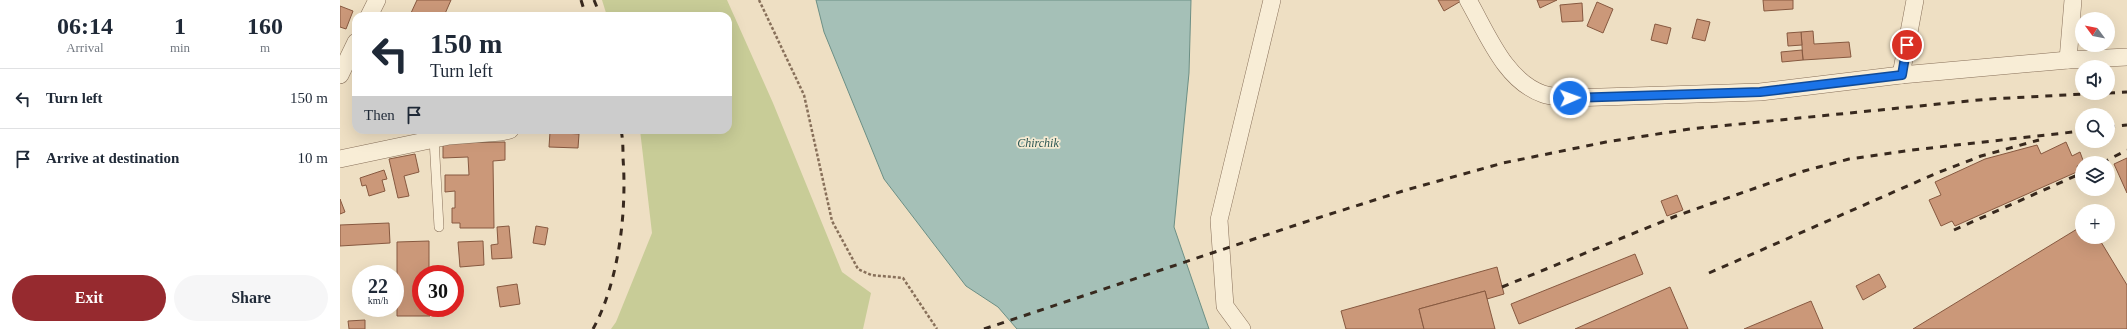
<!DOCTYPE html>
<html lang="en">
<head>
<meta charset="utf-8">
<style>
	body { margin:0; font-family:"Times New Roman",serif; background:#f6f6f7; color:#1f2937; height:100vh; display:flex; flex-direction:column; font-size:15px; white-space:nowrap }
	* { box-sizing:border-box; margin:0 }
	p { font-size:13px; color:#747a83 }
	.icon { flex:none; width:22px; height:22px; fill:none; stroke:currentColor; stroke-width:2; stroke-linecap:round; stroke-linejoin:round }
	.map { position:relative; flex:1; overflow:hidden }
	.side { display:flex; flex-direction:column; background:#fff; width:340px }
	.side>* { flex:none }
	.banner { position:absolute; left:12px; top:12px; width:380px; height:122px; border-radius:12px; box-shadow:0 4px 16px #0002; background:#fff; color:#1f2937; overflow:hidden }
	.needle { width:26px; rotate:302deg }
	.buttons { position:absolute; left:1735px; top:12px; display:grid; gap:8px }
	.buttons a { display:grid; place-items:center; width:40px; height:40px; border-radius:50%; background:#fff; box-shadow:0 4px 16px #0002; font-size:20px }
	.speed { position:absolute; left:12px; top:265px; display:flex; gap:8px; font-size:20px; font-weight:700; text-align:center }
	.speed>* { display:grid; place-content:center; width:52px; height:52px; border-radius:50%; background:#fff; box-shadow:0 4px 16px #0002; line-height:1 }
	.speed small { font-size:10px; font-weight:400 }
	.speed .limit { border:6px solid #d22; background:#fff; color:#111 }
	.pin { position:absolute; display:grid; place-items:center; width:34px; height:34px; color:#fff; margin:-17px; border:2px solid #fff; border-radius:50%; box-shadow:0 1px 4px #0007 }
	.me { position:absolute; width:44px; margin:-22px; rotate:88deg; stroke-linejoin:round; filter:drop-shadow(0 0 3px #0008) }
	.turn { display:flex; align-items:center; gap:14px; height:84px; padding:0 12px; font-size:18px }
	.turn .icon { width:52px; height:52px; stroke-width:2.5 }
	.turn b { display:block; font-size:28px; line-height:34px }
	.then { display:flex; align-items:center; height:38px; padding:0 12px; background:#0003; gap:8px; font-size:15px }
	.eta { display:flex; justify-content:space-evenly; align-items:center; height:68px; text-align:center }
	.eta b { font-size:24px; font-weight:800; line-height:28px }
	.button { display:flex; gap:8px; margin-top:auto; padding:8px 12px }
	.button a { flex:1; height:46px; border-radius:24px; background:#962a2f; color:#fff; font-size:16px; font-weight:800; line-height:46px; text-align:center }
	.button a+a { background:#f6f6f7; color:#1f2937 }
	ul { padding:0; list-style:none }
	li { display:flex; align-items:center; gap:12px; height:60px; padding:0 12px; border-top:1px solid #e0e1e3 }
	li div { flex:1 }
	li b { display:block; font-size:15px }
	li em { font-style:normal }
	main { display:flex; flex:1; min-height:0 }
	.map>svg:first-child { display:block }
	.green { fill:#c8cc97 }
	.water { fill:#a5c0b7; stroke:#6c8f85 }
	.building { fill:#cb9879; stroke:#875940 }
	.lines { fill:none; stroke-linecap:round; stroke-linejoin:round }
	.service-casing { stroke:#88705a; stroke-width:10 }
	.minor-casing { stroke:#88705a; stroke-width:18 }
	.path { stroke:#88705a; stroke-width:2.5; stroke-dasharray:3 2; stroke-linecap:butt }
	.service { stroke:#f8edd6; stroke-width:9 }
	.minor { stroke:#f8edd6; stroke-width:17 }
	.rail { stroke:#38291e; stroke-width:3; stroke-dasharray:7 7; stroke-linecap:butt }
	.route-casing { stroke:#114b97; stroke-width:10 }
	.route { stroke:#1a73e8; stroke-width:7 }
	.labels { text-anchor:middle; stroke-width:3.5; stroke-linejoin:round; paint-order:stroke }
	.water-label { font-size:12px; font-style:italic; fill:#2d5753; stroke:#f5ead2 }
</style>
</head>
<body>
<main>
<section class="side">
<div class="eta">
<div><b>06:14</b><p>Arrival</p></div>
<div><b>1</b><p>min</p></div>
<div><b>160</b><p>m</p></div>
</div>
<ul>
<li><svg class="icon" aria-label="left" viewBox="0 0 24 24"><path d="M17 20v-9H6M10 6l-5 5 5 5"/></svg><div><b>Turn left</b></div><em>150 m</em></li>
<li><svg class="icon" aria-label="arrive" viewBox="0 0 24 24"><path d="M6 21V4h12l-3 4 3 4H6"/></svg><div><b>Arrive at destination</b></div><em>10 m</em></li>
</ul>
<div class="button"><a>Exit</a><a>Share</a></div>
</section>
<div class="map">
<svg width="1787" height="329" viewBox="0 0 1787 329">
	<rect width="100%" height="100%" fill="#eedfc3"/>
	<!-- green -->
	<path class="green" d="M262,0H387L433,103L502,272L531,293L523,329H271L276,322L312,233L300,130H388V16H267Z"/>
	<!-- water -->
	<path class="water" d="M476,0H851L849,73L834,227L869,329H677L658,307L626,286L544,179L484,32Z"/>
	<!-- building -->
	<g class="building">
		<path d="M77,0H111L104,16H80L71,13Z"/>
		<path d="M1098,0H1120L1121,1L1104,11Z"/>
		<path d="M1197,0H1217L1200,8Z"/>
		<path d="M1423,0H1453V9L1424,11Z"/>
		<path d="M1257,2L1273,9L1263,33L1247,26Z"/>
		<path d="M1242,3L1243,21L1222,22L1220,5Z"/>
		<path d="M0,6L13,11L6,29L0,27Z"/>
		<path d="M1357,19L1370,22L1365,41L1352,38Z"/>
		<path d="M1315,24L1331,28L1327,44L1311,40Z"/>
		<path d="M1473,31L1474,44L1509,42L1511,57L1463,60L1461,32Z"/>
		<path d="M1461,32L1462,45L1448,46L1447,33Z"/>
		<path d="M1462,50L1463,60L1442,62L1441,52Z"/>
		<path d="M210,132L239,134L238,148L209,147Z"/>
		<path d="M165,142V160L153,161L154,228H120V223H112V208H115V191L105,192V175H129L128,157L103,158V143Z"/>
		<path d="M1726,142L1732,156L1740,152L1744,163L1737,166L1739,171L1615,226L1612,221L1601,226L1589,200L1601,195L1595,182L1645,159L1697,145L1701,154Z"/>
		<path d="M75,154L79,172L64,176L69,196L58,198L49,159Z"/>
		<path d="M1787,158V193L1774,164Z"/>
		<path d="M44,170L47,179L42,180L45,191L29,196L26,185L22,186L20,178Z"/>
		<path d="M1337,195L1343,210L1327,216L1321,201Z"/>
		<path d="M0,199L5,212L0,214Z"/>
		<path d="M49,223L50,243L0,246V225Z"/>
		<path d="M169,226L172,258L152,259L151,245L158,244L157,227Z"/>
		<path d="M196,226L208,228L205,245L193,243Z"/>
		<path d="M1742,226V237H1758L1787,285V329H1573Z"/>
		<path d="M89,241V274H81V308H89L90,316H57V242Z"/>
		<path d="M143,241L144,265L120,267L118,242Z"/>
		<path d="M1295,254L1303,274L1179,324L1171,304Z"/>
		<path d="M1157,267L1164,294L1147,299L1145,291L1079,309L1084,329H1006L1001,311Z"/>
		<path d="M1539,274L1546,287L1523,300L1516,286Z"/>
		<path d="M177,284L180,304L160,307L157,287Z"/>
		<path d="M1330,287L1348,329H1235Z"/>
		<path d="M1145,291L1155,329H1084L1079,309Z"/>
		<path d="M1471,301L1483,329H1404Z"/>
		<path d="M25,320V329H9L8,321Z"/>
	</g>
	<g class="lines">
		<!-- service casing -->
		<g class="service-casing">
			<path id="service" d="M94,139L99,227"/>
		</g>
		<!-- minor casing -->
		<g class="minor-casing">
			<g id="minor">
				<path d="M1128,0C1147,33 1165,81 1203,94C1211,97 1221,97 1230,98L1420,92L1561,75L1728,60L1787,57"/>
				<path d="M29,16L37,0"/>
				<path d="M1728,60L1733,0"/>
				<path d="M0,75L16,42"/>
				<path d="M1561,75L1575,0"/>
				<path d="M0,159L109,136L161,132L170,130"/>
				<path d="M902,329L885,306L879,220L932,0"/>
			</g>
		</g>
		<!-- path -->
		<path class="path" d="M419,0L464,95L492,221L518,269L531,275L563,278L597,329"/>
		<!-- service -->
		<use href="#service" class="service"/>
		<!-- minor -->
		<use href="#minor" class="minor"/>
		<!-- rail -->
		<g class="rail">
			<path d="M241,0L246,16"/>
			<path d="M254,0L259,12"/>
			<path d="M1768,93L1787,92"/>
			<path d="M1768,127L1787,125"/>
			<path d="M1762,163L1787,150"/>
			<path d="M1614,230L1742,173"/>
			<path d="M1369,273L1597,173L1641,156L1699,140"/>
			<path d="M1162,287L1336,216L1464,171L1509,159L1572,150L1742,131"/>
			<path d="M253,329C279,282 287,211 283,158C283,149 283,139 281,130"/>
			<path d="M644,329L962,223L1066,190L1163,163L1266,142L1350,129L1649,99L1764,93"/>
		</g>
	</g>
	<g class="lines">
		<!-- route casing -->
		<g class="route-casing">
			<path id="route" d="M1230,98L1420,92L1562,75L1567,45"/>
		</g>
		<!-- route -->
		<use href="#route" class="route"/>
	</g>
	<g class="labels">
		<!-- water labels -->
		<g class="water-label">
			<text x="698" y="147">Chirchik</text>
		</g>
	</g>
</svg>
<div class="buttons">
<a><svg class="needle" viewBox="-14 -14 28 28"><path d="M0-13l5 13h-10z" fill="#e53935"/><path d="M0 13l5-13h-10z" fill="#747a83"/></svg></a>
<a><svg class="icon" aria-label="sound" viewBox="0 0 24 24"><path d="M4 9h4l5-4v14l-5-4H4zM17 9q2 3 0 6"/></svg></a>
<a><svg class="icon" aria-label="search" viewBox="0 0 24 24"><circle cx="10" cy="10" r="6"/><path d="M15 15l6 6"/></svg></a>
<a><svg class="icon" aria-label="layers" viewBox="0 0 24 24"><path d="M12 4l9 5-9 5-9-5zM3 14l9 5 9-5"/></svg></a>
<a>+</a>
</div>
<div class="speed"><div>22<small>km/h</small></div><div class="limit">30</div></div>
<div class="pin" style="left:1567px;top:45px;background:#d93025"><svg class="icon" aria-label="arrive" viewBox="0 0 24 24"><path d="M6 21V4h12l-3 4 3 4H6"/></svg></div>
<svg class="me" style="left:1230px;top:98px" viewBox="-20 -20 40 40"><circle r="17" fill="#1a73e8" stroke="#fff" stroke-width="3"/><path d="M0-11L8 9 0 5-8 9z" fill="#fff"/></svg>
<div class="banner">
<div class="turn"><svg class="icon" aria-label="left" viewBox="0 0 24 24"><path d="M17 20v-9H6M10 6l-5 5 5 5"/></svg><div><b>150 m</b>Turn left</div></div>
<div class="then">Then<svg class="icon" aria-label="arrive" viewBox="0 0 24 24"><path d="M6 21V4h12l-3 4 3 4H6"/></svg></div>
</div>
</div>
</main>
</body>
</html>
